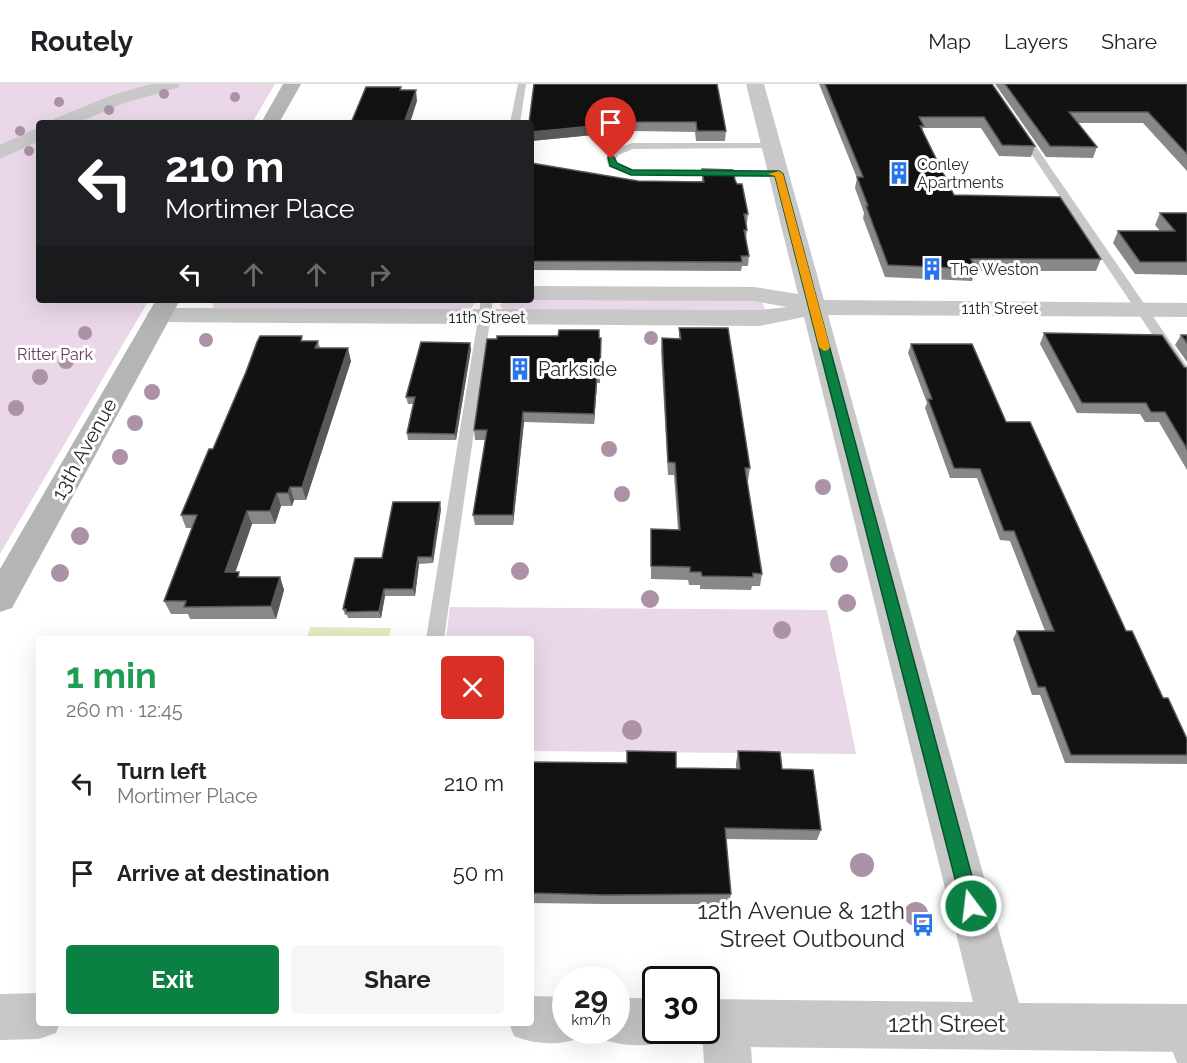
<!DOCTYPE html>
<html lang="en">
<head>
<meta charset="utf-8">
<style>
	body { margin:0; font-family:Raleway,sans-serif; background:#f6f6f6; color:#202124; height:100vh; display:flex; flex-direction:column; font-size:22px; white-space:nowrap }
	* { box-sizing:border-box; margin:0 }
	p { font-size:20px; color:#757577 }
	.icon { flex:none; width:33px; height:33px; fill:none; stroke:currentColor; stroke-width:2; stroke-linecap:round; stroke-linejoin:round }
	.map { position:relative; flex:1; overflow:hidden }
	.drawer { position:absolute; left:36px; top:552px; width:498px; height:390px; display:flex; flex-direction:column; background:#fff; border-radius:6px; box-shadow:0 6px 24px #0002 }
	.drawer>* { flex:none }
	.guide { position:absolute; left:36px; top:36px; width:498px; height:183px; border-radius:6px; box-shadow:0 6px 24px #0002; background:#202124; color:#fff; overflow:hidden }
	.speed { position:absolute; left:552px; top:882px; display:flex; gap:12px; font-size:30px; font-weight:700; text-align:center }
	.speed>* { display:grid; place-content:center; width:78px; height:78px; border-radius:50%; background:#fff; box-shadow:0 6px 24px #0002; line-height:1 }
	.speed small { font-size:15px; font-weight:400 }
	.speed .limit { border:3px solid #111; border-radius:9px; background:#fff; color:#111 }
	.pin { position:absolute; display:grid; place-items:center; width:51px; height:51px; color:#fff; margin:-62px -26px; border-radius:50% 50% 50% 0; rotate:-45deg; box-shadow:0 0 6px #0007 }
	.pin .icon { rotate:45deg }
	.me { position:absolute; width:66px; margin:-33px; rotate:345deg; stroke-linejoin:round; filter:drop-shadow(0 0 4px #0008) }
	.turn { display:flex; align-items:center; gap:21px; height:126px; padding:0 30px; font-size:27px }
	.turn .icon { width:78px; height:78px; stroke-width:2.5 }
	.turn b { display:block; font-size:42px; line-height:51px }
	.lanes { display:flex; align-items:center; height:57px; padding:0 30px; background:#0003; justify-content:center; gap:30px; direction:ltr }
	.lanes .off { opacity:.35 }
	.round { display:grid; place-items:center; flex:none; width:63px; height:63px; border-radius:6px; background:#f6f6f6 }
	.head { display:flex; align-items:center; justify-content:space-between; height:102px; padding:0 30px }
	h1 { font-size:36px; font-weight:700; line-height:45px; color:#1e9e55 }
	.primary-button { display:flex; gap:12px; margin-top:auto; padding:12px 30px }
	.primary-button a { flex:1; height:69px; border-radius:6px; background:#0b8043; color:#fff; font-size:24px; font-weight:700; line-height:69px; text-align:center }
	.primary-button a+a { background:#f6f6f6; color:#202124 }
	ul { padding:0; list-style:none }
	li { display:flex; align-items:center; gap:18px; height:90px; padding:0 30px }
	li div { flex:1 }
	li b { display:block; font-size:22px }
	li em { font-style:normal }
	header { display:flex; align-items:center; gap:36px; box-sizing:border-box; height:84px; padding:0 30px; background:#fff; border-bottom:2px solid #e0e0e0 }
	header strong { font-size:28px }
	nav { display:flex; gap:33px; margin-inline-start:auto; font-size:21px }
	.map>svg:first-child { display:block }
	.green { fill:#ead8e8 }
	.water { fill:#e9ebc3 }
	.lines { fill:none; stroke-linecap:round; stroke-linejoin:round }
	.lane { fill:#c8c8c8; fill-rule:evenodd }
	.street { fill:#c8c8c8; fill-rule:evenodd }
	.secondary { fill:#b5b5b5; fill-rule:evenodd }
	.tree { fill:#ab92a6 }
	.wall { fill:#888 }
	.shaded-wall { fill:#595959 }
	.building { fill:#121212; stroke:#595959; stroke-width:1.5 }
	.route { fill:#0b8043; stroke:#07532c; stroke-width:1.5 }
	.slow { fill:#f59e0b }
	.labels { text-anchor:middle; stroke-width:6; stroke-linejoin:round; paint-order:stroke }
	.far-poi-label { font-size:16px; fill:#2b2b2b; stroke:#fff; text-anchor:start }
	.far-street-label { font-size:16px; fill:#2b2b2b; stroke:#fff }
	.far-park-label { font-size:16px; fill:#67395e; stroke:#fff }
	.poi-label { font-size:20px; fill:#2b2b2b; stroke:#fff; text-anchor:start }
	.street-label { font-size:20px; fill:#2b2b2b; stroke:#fff }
	.near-poi-label { font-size:24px; fill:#2b2b2b; stroke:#fff; text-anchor:end }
	.near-street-label { font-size:24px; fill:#2b2b2b; stroke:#fff }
</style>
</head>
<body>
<header>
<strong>Routely</strong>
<nav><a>Map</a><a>Layers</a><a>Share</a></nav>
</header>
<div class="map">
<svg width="1187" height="979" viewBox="0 0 1187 979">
	<rect width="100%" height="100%" fill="#fff"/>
	<!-- green -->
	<g class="green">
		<path d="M0,0H275L252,39H39V216H149L0,470Z"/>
		<path d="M751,215L762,218L765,224L764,227H504L500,221L505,216Z"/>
		<path d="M215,216H472L475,219L469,227L214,224L212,219Z"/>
		<path d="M450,523L827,526L856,670L531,667L533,610L531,609V555H446Z"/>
	</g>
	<!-- water -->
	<path class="water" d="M310,543L391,544L388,555H307Z"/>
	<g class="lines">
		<!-- lane -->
		<g class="lane">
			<path d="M518,0H526L520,39H510Z"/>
			<path d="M1018,45H1024L1187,282V296L1180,292L1016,47Z"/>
			<path d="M632,59H771L774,60V64L633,65L618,71L616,75L617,79L632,85L779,87L784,90L779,93L631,91L609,83L606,75L610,67Z"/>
			<path d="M481,216H493L444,555H426Z"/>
			<path d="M1177,935L1185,939L1187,943V979H1177L1165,947L1169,939Z"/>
		</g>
		<!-- street -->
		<g class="street">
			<path d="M151,0H180L177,4L124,19L77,39H52L54,35L112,11Z"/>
			<path d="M746,0H764L824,216L1187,219V233L828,231L1019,919L1187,920V968L751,963L752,979H704L703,961L689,956L686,946H706V915L973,918L804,233L760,242L159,238L150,236L147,231L150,226L159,224L760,226L787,223L754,217L530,216L531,202L754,203L798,210Z"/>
			<path d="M39,43V57L0,75V61Z"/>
			<path d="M39,909V939H60L56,949L39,955L0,956V910Z"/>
			<path d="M531,912L566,913V946H585L583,953C560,962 537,961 514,952L509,939H531Z"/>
			<path d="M616,914H656V946H676L673,955C649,964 623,963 599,954L596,946H616Z"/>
		</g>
		<!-- secondary -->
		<g class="secondary">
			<path d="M283,0H301L279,39H261Z"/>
			<path d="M156,216H180L12,524L0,528V485Z"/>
		</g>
	</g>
	<!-- trees -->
	<g class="tree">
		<circle cx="164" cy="10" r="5"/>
		<circle cx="235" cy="13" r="5"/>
		<circle cx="59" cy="18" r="5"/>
		<circle cx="109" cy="26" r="5"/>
		<circle cx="20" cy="47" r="5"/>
		<circle cx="29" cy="67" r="5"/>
		<circle cx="85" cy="249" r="7"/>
		<circle cx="651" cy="254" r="7"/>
		<circle cx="206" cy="256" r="7"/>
		<circle cx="66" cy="277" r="8"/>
		<circle cx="40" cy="293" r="8"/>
		<circle cx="152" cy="308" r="8"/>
		<circle cx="16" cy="324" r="8"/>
		<circle cx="135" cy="339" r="8"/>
		<circle cx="609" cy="365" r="8"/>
		<circle cx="120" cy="373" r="8"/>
		<circle cx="823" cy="403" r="8"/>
		<circle cx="622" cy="410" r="8"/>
		<circle cx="80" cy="452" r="9"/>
		<circle cx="839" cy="480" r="9"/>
		<circle cx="520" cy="487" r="9"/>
		<circle cx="60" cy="489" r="9"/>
		<circle cx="650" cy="515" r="9"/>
		<circle cx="847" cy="519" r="9"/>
		<circle cx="782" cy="546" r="9"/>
		<circle cx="632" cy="646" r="10"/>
		<circle cx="862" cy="781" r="12"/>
		<circle cx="916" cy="830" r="12"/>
	</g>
	<!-- wall -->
	<g class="wall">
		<path d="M717,0L726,47L725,57H696L695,48L634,47L531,57Z"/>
		<path d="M819,0H992L1035,62L1031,73L999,72L981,44H923L922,48L954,111L1101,175L1096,187H975L972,197L885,193L863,134L864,129L855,104L857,94Z"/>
		<path d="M995,0H1187V87L1143,39H1078L1097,63L1093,74L1046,73Z"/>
		<path d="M531,79L638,97H702V85L735,96L737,100L748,130L747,139H746L747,146L746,155L749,172L748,182H742L741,187L531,186Z"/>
		<path d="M1160,129H1187V191L1135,190L1113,159L1118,147H1160L1155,141Z"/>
		<path d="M679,244L750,384L748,397H747L762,490L760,502H752L751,506L700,505V501H689L688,496L651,495V445L678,446L674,391H668L661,267L662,254L679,255Z"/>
		<path d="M1044,249L1184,283L1187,284V386L1159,338H1145L1140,330L1077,329L1040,260Z"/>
		<path d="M1181,251H1187V278L1175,261Z"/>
		<path d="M558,252L601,254L600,299H597L594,340L524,338L513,441H475L473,431L486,356H475L474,346Z"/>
		<path d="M303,257H318L320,264L351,277L306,416H294L292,422H281L275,440H252L235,488L241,493H280L284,506L276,535H190L188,530H171L164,517L193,444H186L181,431L213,365Z"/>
		<path d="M911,260L1006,338L1187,655V680L1065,679L1040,611H1032L1013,555L1017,547H1045L1010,457L1000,456L977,394H950L925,324L927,319L908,269Z"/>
		<path d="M471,265L456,356H408L407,349L414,320H408L406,313Z"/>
		<path d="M441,425L433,479L419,480L415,512H385L381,534H348L347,531H345L343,525L382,474Z"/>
		<path d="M738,667L782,685L821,746L817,756L726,755L731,810L729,820H604L531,819V678L676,684L736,685V679Z"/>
	</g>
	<!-- shaded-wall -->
	<g class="shaded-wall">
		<path d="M416,6L417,17L410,39H404Z"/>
		<path d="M634,38V47L531,57V48Z"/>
		<path d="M470,259L471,265L456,356L455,350Z"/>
		<path d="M348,264L351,277L306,416L302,403Z"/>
		<path d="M597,289V299L594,340V330Z"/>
		<path d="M523,328L524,338L513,441V431Z"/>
		<path d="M290,403L294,416L292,422L288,409Z"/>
		<path d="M277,409L281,422L275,440L270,427Z"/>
		<path d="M440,418L441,425L433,479L432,473Z"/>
		<path d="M247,427L252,440L231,501L225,488Z"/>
		<path d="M418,473L419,480L415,512L413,505Z"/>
		<path d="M280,493L284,506L276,535L271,522Z"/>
		<path d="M384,505L385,512L381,534L379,527Z"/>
	</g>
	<!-- building -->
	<g class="building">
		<path d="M534,0H717L726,47H697L696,38H634L531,48V39H529Z"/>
		<path d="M825,0H992L1035,62L1002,61L984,33H919L924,42H920L954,111L1060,113L1101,175H971L976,185L888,181L866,122H868L857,93H863Z"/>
		<path d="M1005,0H1187V70L1148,28H1069L1097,63L1050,62Z"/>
		<path d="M366,3H401L400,6H416L404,39H351Z"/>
		<path d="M531,79L638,97L704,98L702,85L733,86L735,96L737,100H742L748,130H744L747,146H744L749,172H741L742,178L531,177Z"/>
		<path d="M1160,129H1187V178H1140L1118,147H1175Z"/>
		<path d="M679,244H728L750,384H745L762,490L753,489V493L702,492L701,488H690V483L651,482V445L680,446L675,379L668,378L662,254L681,255Z"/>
		<path d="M559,246H599V254H601L600,289H597L594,330L523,328L513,431H473L487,346H474L487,255H497V252H558Z"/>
		<path d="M1044,249L1162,251L1184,283L1187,284V365L1165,328H1151L1146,319H1082Z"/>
		<path d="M1181,251H1187V259Z"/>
		<path d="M260,252H302L301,257H318L315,264H348L302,403H290L288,409H277L270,427H247L225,488H239L238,493H280L271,522L184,523L186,517H164L197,431H181L209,365H213L246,288L257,258Z"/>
		<path d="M421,258L470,259L455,350L407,349L415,313H406Z"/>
		<path d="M911,260H972L1006,338H1030L1126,547H1132L1163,614H1168L1187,655V671H1071L1045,603H1038L1017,547H1054L1014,447H1004L980,385L954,384L928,315H932Z"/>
		<path d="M393,418H440L432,473H418L413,505H384L379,527L346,528V525H343L355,474H382Z"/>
		<path d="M627,667L676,668V684L740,685L738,667L780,668L782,685L813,686L821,746L725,744L731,810L604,811L531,809V678L627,679Z"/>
	</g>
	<!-- route -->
	<path class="route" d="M608,73H614L617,79L632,86L779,87L783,90L980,822L977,829L971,831L965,829L962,822L775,92L631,91L610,82Z"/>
	<!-- slow -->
	<path class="slow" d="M779,87L783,90L830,263L828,266L824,267L819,263L775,92L768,90Z"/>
	<!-- icons -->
	<defs>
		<g id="building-bare" transform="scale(1.8)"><path d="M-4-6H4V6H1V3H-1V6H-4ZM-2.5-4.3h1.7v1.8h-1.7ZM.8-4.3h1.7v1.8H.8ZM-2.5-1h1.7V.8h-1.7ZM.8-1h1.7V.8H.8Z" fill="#2776e9" stroke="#fff" stroke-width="2.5" paint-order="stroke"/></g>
		<g id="bus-bare" transform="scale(1.8)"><path d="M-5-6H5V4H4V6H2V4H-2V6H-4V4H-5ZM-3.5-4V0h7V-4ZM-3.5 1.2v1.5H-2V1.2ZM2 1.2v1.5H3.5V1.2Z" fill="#2776e9" stroke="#fff" stroke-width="2.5" paint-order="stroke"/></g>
	</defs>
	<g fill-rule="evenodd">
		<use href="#building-bare" x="899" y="89"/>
		<use href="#building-bare" x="932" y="185"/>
		<use href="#building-bare" x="520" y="285"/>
		<use href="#bus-bare" x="923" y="841"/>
	</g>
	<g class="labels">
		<!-- far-poi labels -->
		<g class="far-poi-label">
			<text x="917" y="86">Conley<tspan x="917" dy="18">Apartments</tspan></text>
			<text x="950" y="191">The Weston</text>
		</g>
		<!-- far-street labels -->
		<g class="far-street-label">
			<text x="1000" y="230">11th Street</text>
			<text x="487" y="239">11th Street</text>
		</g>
		<!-- far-park labels -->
		<g class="far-park-label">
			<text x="55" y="276">Ritter Park</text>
		</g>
		<!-- poi labels -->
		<g class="poi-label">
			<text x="538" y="292">Parkside</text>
		</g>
		<!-- street labels -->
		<g class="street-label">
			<text transform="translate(84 365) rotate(-61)" y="7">13th Avenue</text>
		</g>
		<!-- near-poi labels -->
		<g class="near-poi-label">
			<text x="905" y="835">12th Avenue &amp; 12th<tspan x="905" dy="28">Street Outbound</tspan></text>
		</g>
		<!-- near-street labels -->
		<g class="near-street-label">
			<text x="947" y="948">12th Street</text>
		</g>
	</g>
</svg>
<div class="speed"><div>29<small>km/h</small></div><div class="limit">30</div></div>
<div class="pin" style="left:611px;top:75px;background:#d93025"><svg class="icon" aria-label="arrive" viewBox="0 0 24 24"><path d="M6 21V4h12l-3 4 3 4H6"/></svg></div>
<svg class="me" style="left:971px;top:822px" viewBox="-20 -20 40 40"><circle r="17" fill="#0b8043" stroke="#fff" stroke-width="3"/><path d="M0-11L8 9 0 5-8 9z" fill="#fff"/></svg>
<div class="guide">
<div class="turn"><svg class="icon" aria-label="left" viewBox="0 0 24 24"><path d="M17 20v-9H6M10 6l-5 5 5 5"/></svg><div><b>210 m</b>Mortimer Place</div></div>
<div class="lanes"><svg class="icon" aria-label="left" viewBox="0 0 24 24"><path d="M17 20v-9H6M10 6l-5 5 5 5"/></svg><svg class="icon off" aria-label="ahead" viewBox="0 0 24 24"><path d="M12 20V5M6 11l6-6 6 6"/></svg><svg class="icon off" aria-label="ahead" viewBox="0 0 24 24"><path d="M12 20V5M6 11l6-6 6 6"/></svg><svg class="icon off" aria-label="right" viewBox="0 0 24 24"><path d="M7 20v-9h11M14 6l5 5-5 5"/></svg></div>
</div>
<section class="drawer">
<div class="head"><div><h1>1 min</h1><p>260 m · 12:45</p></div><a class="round" style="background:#d93025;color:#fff"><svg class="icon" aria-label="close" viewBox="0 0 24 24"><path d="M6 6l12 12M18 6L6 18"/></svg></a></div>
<ul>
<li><svg class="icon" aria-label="left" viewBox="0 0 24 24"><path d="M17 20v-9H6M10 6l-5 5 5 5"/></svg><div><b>Turn left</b><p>Mortimer Place</p></div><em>210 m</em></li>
<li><svg class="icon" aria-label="arrive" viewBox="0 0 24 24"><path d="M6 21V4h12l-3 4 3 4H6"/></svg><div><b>Arrive at destination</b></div><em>50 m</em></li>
</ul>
<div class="primary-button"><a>Exit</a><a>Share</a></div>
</section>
</div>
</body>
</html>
